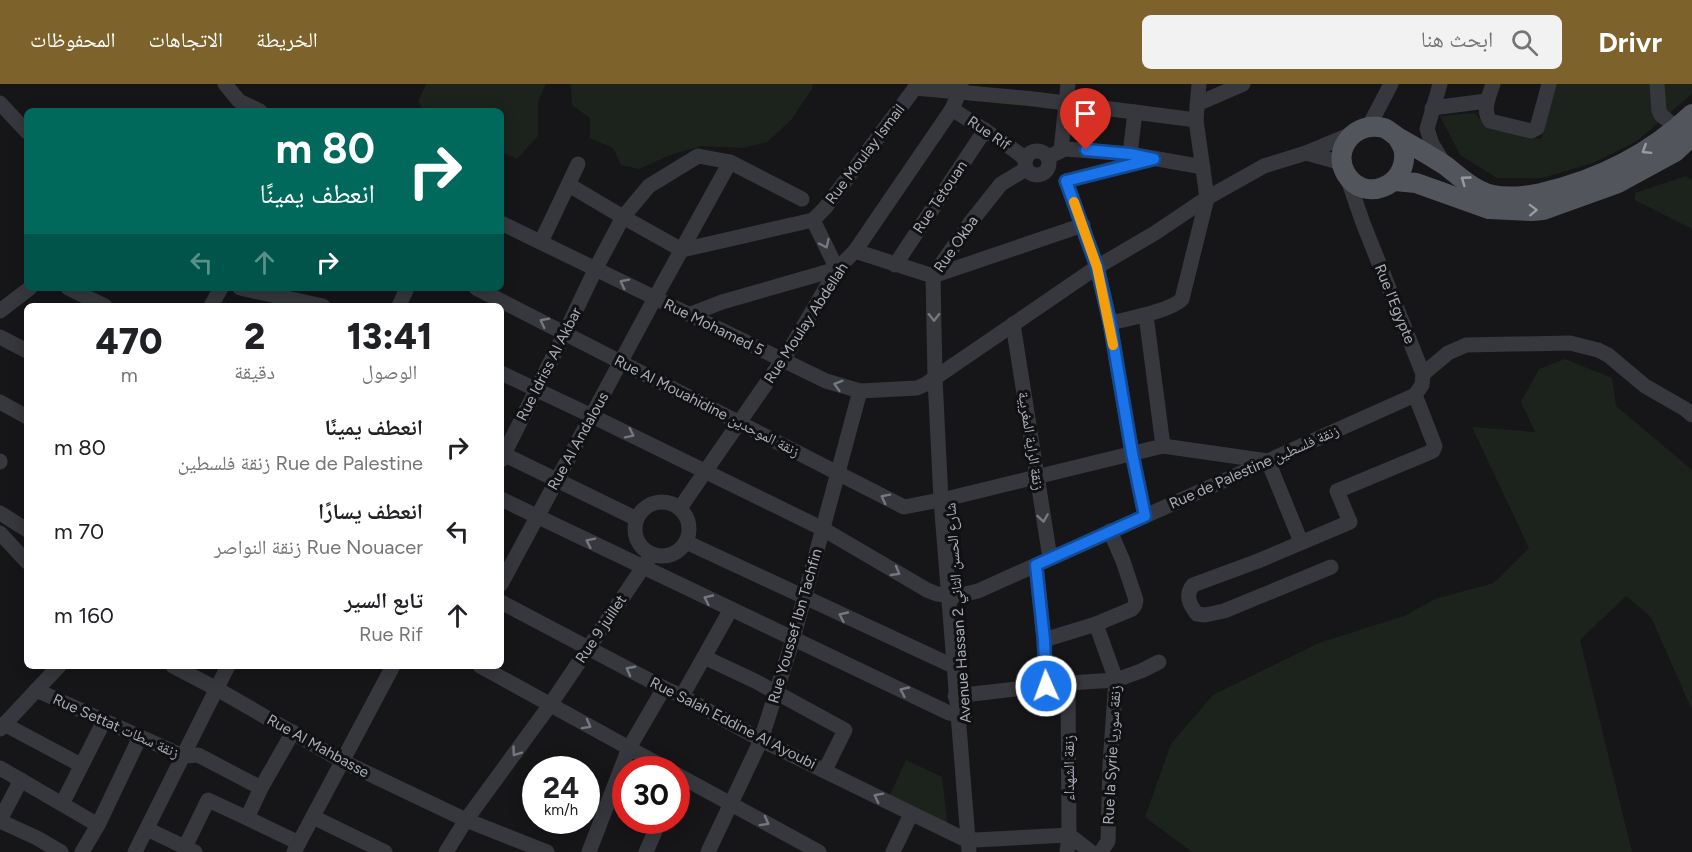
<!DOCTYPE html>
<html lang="ar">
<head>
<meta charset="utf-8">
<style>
	body { margin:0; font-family:Figtree,"Noto Naskh Arabic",sans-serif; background:#f2f2f2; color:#202124; direction:rtl; height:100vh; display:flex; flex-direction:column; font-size:22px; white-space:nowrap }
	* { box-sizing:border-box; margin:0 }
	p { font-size:20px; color:#757577 }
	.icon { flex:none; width:33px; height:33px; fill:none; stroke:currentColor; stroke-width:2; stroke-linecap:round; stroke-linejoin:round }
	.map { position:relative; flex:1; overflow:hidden; direction:ltr }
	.sheet { position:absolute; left:24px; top:219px; width:480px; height:366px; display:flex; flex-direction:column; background:#fff; border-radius:9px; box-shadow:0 3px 15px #0003; direction:rtl }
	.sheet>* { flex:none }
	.banner { position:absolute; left:24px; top:24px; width:480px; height:183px; border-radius:9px; box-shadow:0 3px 15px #0003; direction:rtl; background:#00695c; color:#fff; overflow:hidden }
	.speed { position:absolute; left:522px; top:672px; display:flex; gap:12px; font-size:30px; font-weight:700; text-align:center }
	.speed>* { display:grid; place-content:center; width:78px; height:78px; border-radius:50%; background:#fff; box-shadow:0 3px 15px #0003; line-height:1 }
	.speed small { font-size:15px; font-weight:400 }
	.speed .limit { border:9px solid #d22; background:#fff; color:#111 }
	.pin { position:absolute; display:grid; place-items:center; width:51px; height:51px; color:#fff; margin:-62px -26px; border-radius:50% 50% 50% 0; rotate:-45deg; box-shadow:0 0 6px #0007 }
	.pin .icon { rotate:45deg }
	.me { position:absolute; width:66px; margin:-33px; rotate:358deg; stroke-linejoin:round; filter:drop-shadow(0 0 4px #0008) }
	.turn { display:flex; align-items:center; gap:21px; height:126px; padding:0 30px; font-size:27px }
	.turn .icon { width:78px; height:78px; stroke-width:2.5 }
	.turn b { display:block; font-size:42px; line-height:51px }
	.lanes { display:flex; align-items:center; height:57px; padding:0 30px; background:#0003; justify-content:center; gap:30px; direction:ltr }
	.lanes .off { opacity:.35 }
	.eta { display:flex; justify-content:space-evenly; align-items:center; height:102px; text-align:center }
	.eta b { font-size:36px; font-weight:800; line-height:42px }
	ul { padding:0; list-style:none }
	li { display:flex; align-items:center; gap:18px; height:84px; padding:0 30px }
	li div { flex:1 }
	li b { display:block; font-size:22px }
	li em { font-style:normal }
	header { display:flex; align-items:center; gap:36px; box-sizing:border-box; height:84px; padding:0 30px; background:#7e622b; color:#fff }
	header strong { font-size:28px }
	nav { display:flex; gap:33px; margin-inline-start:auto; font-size:21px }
	.search { width:420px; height:54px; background:#f2f2f2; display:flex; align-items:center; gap:15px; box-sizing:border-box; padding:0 21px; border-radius:9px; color:#757577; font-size:22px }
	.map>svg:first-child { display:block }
	.green { fill:#1c231d }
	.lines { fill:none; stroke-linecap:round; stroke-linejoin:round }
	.minor { stroke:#37383d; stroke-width:15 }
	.major { stroke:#53555c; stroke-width:20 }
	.oneway { stroke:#979ba6 }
	.oneway2 { stroke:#757881 }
	.route-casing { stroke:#114b97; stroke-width:15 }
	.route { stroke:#1a73e8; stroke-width:10 }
	.slow { stroke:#f59e0b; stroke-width:10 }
	.labels { text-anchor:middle; stroke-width:6; stroke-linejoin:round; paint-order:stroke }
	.street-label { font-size:15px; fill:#a8adb8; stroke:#111113 }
</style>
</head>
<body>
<header>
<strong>Drivr</strong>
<div class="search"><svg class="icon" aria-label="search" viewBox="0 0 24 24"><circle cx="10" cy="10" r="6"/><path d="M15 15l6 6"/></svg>ابحث هنا</div>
<nav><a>الخريطة</a><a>الاتجاهات</a><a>المحفوظات</a></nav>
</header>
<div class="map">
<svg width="1692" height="768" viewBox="0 0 1692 768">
	<rect width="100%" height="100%" fill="#161618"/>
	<!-- green -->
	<g class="green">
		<path d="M426,0H546L538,17V52L517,75L501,68V27H424L418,17Z"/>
		<path d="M571,0H813L812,5L791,36L767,58L742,64L702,62L670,71L639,85L621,81L613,64L590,54V34L572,21Z"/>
		<path d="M1556,0H1692V10L1637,57L1593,79L1542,94H1497L1460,71L1440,32L1475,29L1485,42L1541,55Z"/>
		<path d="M1686,92L1692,96V145L1635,116V109Z"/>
		<path d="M1565,275L1612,294L1616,322L1692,386V626L1651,533L1626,512L1580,556L1632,768H1192L1145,733L1171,660L1213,611L1319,559L1404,532L1435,515L1494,499L1529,464L1472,343L1535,348L1521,318L1539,285Z"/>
		<path d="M906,676L942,693L948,745L889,713Z"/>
	</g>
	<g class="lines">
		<!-- minor -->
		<g class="minor">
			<path d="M225,0L239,17L260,27"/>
			<path d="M1440,0L1427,45L1432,60L1443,78"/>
			<path d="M1493,0C1489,12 1482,27 1490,37L1531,47L1537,44L1549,0"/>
			<path d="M1657,0L1659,27L1661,31L1677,44"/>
			<path d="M915,4L1034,15L1196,36"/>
			<path d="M0,19L27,48"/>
			<path d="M1197,20L1243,0"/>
			<path d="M1432,24L1487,17"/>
			<path d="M952,25L1006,60L1026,75"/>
			<path d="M1369,42L1391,0"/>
			<path d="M1061,66L1068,0"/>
			<circle cx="1037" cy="79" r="12"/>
			<path d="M1306,69L1342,79"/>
			<path d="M1130,70L1135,28"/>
			<path d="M1048,73L1065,65L1130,70L1203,83"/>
			<path d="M1066,97L1097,183L1110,239L1132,369L1145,432"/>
			<path d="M1066,97L1150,75"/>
			<path d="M569,101L623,133L682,166L813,136"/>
			<path d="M813,136L825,124L915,4L916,0"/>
			<path d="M501,139L826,297L860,307L917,304L926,300L1097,183L1155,149L1207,114L1264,82L1306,69L1354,49"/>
			<path d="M541,158L578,80"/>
			<path d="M855,167L933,192L1083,141"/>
			<path d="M895,181L985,46"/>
			<path d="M68,204L105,222"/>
			<path d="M240,204L323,222"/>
			<path d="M476,204L904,423L950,414L1163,362L1268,377L1301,458"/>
			<path d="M211,222L221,204"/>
			<path d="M399,222L407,204"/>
			<path d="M0,227L30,204"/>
			<path d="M691,230L722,218L837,185L813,136"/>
			<path d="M1146,231L1163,362"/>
			<path d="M1110,239C1127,235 1171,227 1182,215L1207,114L1196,36L1199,0"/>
			<path d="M1013,240L1050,474"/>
			<path d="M0,253L27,267"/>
			<path d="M501,289L592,332L823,445L927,506L937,510L957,512L978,507L1415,311L1422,301L1423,290L1363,139L1346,90"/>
			<path d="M1423,290L1448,269L1466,261L1570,259L1598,266L1608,271L1645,302L1685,325L1692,331"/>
			<path d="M0,318L27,333"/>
			<path d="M501,369L637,435"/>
			<path d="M501,376L565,249L596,184L623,133L649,102L698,72L730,78L802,115"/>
			<path d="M0,378V377"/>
			<path d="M501,415L949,629L957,631L965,630"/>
			<circle cx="662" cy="445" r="27"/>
			<path d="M680,424L790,265L837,185L855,167L952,25L959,9L961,0"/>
			<path d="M0,429L27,446"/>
			<path d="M0,449L27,478"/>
			<path d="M686,458L953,582"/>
			<path d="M1036,481L1044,556L1046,602"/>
			<path d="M1331,483L1224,527L1205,531L1197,530C1189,520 1185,511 1193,501L1258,477L1350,438L1337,407L1433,367L1435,362L1415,311"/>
			<path d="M501,500L655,214L730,78"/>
			<path d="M501,518L664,604L682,612L761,656L962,754L975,756L1069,751L1091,768"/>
			<path d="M1096,540L1116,596L1110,680L1108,757L1101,768"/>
			<path d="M1044,556L1096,540L1132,525L1135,521L1136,516L1123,477L1110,447"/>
			<path d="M704,573L755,597L845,646L825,686"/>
			<path d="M173,582L217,605L342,677L466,736L547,768"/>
			<path d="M480,582L669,686"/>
			<path d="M36,606L183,672L198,671L261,704"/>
			<path d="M682,612L731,525"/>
			<path d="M955,612L1068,599L1116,596L1141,587L1159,578"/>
			<path d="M4,640L81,681"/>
			<path d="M0,645L59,582"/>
			<path d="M0,684L98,741"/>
			<path d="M676,690L819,768"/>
			<path d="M62,720L104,637"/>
			<path d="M313,733L385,768"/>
			<path d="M247,734L299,759"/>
			<path d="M0,736L21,696"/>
			<path d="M0,737L37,754L61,768"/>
			<path d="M147,745L195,768"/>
			<path d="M185,763L208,716L247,734L261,704L293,648"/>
			<path d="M82,768L98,741L140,653"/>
			<path d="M135,768L228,582"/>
			<path d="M294,768L393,582"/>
			<path d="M446,768L466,736L550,621L652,470"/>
			<path d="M589,768L629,664L664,604"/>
			<path d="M646,768L660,736"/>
			<path d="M708,768L761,656L793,555L860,307"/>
			<path d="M893,768L911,730"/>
			<path d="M969,768L941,416L935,294L933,192L970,139L1001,100L1026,85"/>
			<path d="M1067,768L1069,751L1068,599"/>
		</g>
		<!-- major -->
		<g class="major">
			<path d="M1397,53C1400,58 1404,64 1404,69C1407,102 1364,120 1346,90C1331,65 1356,36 1384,44C1389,46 1394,51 1399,54C1415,63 1431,72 1446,82C1456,90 1467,100 1479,106C1497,116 1521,113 1541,109C1597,96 1650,70 1692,30"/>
			<path d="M1395,97L1416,99L1489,125L1532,127L1543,126L1618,99L1675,68L1692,52"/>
		</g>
	</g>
	<!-- one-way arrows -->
	<defs><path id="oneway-chevron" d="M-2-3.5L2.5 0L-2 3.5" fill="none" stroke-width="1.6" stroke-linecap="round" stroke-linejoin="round" transform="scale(1.5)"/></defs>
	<g class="oneway">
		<use href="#oneway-chevron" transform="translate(1646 66) rotate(148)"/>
		<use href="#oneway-chevron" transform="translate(1465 96) rotate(-144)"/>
		<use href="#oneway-chevron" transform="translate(1533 126) rotate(-2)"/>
	</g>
	<g class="oneway2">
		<use href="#oneway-chevron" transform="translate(825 160) rotate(65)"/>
		<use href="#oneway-chevron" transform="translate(624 199) rotate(-153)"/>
		<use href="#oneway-chevron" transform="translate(934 233) rotate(89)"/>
		<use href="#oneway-chevron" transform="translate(544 238) rotate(-153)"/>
		<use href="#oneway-chevron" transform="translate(838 301) rotate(-164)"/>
		<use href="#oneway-chevron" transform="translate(630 350) rotate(26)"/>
		<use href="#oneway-chevron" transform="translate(885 414) rotate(-153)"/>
		<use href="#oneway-chevron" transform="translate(1043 434) rotate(81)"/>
		<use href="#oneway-chevron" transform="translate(590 458) rotate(-154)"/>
		<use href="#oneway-chevron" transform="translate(896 488) rotate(30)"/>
		<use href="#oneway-chevron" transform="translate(708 515) rotate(-155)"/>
		<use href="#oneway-chevron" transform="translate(843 532) rotate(-155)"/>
		<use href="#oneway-chevron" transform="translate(630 586) rotate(-152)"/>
		<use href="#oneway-chevron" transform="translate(904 607) rotate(-155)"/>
		<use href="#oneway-chevron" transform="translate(587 641) rotate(29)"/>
		<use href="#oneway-chevron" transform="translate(516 668) rotate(126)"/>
		<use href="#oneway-chevron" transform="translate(878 713) rotate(-153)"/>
		<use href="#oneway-chevron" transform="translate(765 738) rotate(29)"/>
	</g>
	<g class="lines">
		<!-- route casing -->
		<g class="route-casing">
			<path id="route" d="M1046,602L1044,556L1036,481L1145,432L1132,369L1110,239L1097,183L1066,97L1154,75L1130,70L1086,66"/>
		</g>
		<!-- route -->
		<use href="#route" class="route"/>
		<!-- slow -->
		<path class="slow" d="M1074,118L1097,183L1113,261"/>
	</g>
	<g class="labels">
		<!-- street labels -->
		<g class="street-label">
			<text transform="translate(989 49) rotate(34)" y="5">Rue Rif</text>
			<text transform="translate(865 70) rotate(-53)" y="5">Rue Moulay Ismail</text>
			<text transform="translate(940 113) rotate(-56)" y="5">Rue Tetouan</text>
			<text transform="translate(956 160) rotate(-55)" y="5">Rue Okba</text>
			<text transform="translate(1395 220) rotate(68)" y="5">Rue l'Egypte</text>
			<text transform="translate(806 239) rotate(-57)" y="5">Rue Moulay Abdellah</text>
			<text transform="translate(714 243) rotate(26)" y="5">Rue Mohamed 5</text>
			<text transform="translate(549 280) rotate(-63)" y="5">Rue Idriss Al Akbar</text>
			<text transform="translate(707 322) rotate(27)" y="5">Rue Al Mouahidine زنقة الموحدين</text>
			<text transform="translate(578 357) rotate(-61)" y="5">Rue Al Andalous</text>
			<text transform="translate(1031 357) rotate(81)" y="5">زنقة الراية المغربية</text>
			<text transform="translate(1254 383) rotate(-24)" y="5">Rue de Palestine زنقة فلسطين</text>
			<text transform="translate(958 529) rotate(-94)" y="5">Avenue Hassan 2 شارع الحسن الثاني</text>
			<text transform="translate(795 542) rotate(-74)" y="5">Rue Youssef Ibn Tachfin</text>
			<text transform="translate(601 545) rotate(-56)" y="5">Rue 9 juillet</text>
			<text transform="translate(733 639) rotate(27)" y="5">Rue Salah Eddine Al Ayoubi</text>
			<text transform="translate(116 642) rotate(24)" y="5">Rue Settat زنقة سطات</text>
			<text transform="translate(318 662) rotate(29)" y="5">Rue Al Mahbasse</text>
			<text transform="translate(1112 671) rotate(-87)" y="5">Rue la Syrie زنقة سوريا</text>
			<text transform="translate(1069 684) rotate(-90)" y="5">زنقة الشهداء</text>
		</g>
	</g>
</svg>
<div class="speed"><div>24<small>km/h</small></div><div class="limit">30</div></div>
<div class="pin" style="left:1086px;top:66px;background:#d93025"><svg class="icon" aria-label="arrive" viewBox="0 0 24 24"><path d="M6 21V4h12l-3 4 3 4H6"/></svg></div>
<svg class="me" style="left:1046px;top:602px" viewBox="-20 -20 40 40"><circle r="17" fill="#1a73e8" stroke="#fff" stroke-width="3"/><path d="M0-11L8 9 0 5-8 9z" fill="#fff"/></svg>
<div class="banner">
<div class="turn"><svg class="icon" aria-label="right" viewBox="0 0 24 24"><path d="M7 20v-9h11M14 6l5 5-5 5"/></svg><div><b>80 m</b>انعطف يمينًا</div></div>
<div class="lanes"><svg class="icon off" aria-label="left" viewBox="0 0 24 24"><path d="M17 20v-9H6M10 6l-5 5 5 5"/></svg><svg class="icon off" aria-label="ahead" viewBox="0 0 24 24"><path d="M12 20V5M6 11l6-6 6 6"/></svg><svg class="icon" aria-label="right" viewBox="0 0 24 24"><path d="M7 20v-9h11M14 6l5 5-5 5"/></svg></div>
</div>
<section class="sheet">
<div class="eta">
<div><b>13:41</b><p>الوصول</p></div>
<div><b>2</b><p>دقيقة</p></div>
<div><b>470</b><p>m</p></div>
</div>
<ul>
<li><svg class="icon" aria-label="right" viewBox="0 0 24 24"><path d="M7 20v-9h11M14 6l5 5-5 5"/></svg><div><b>انعطف يمينًا</b><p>Rue de Palestine زنقة فلسطين</p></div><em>80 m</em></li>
<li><svg class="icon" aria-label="left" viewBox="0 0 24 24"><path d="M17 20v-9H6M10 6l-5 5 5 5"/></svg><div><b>انعطف يسارًا</b><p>Rue Nouacer زنقة النواصر</p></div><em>70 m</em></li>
<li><svg class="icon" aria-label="ahead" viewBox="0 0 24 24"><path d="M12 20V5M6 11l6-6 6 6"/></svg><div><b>تابع السير</b><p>Rue Rif</p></div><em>160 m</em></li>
</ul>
</section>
</div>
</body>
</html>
